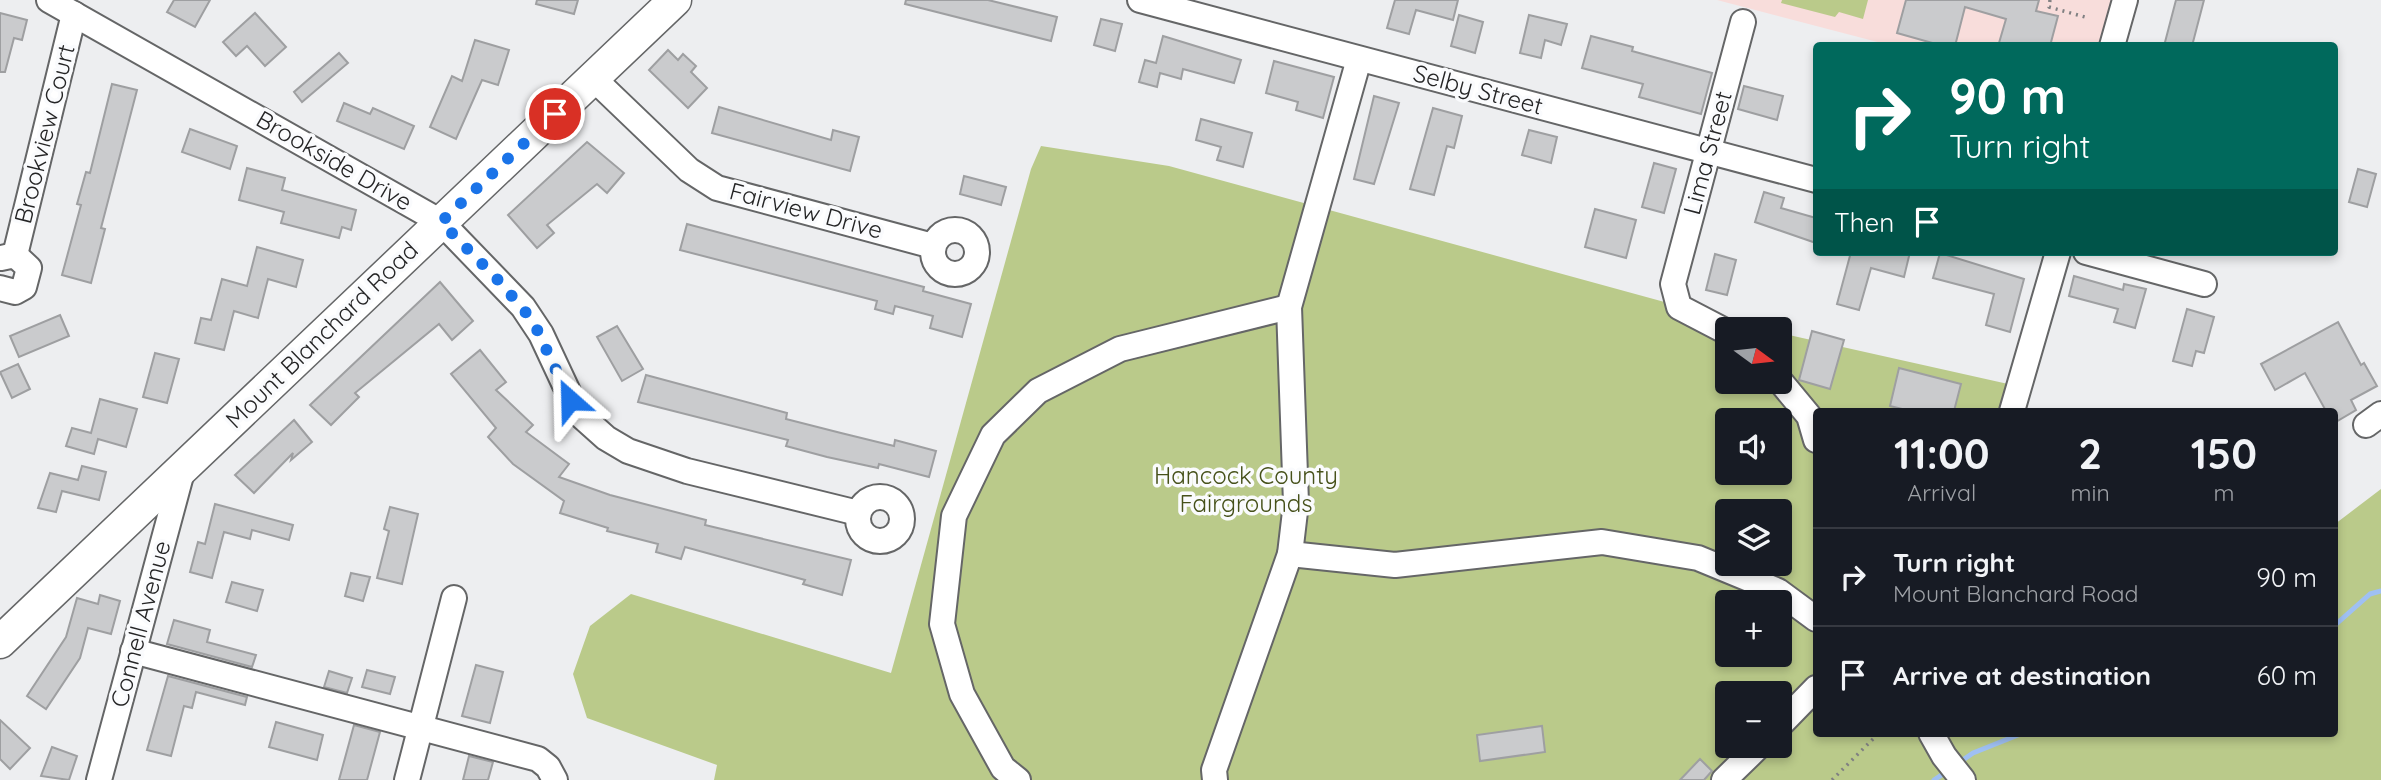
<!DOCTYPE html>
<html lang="en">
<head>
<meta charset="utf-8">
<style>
	body { margin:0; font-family:Quicksand,sans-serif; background:#20242c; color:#f1f3f6; height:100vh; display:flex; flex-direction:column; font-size:26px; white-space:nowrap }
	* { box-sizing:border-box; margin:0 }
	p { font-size:23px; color:#9ea1a6 }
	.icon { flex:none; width:38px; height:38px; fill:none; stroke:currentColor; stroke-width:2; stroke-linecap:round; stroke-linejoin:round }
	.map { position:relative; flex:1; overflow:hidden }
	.side { position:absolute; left:1813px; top:408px; width:525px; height:329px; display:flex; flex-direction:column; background:#171b24; border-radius:7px; box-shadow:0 4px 10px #0003 }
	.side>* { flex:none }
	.guide { position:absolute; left:1813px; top:42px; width:525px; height:214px; border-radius:7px; box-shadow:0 4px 10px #0003; background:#00695c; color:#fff; overflow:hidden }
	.needle { width:46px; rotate:105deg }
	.fabs { position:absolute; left:1715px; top:317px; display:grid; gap:14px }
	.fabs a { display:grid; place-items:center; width:77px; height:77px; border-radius:7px; background:#171b24; box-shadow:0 4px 10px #0003; font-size:35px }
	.pin { position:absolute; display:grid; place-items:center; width:60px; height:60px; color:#fff; margin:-30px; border:4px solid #fff; border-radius:50%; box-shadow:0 2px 7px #0007 }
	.me { position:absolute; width:77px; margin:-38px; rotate:335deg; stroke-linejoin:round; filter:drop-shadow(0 0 5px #0008) }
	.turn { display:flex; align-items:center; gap:24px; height:147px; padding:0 21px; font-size:32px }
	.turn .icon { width:91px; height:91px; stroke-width:2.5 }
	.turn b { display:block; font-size:49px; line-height:60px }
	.then { display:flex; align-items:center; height:66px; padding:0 21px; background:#0003; gap:14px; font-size:26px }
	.eta { display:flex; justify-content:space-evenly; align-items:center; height:119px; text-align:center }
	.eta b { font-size:42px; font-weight:700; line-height:49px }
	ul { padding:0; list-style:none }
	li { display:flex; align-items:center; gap:21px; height:98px; padding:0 21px; border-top:2px solid #363941 }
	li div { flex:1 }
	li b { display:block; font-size:26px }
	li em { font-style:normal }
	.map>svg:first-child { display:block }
	.education { fill:#f8dddb }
	.green { fill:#baca8a; fill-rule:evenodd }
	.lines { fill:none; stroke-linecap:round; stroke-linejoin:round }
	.stream { stroke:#9fc0f3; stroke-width:5 }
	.building { fill:#cacbcd; stroke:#9e9fa1; stroke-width:2 }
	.minor-casing { stroke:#656667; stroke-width:28 }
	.major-casing { stroke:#656667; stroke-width:35 }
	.path { stroke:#808082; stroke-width:3.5; stroke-dasharray:2 5; stroke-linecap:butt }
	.minor { stroke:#fff; stroke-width:24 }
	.major { stroke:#fff; stroke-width:32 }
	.route { stroke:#1a73e8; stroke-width:12; stroke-dasharray:0 21.6 }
	.labels { text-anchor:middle; stroke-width:7; stroke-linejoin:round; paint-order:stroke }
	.street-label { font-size:24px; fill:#252526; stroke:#fafbfd }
	.park-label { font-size:24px; fill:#46511a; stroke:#fafbfd }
</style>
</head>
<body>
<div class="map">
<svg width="2381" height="780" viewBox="0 0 2381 780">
	<rect width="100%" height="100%" fill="#edeef0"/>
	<!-- education -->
	<path class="education" d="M1717,0H2126L2113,46L1889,45Z"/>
	<!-- green -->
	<g class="green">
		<path d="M1782,0H1868L1863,19L1839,12L1835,17L1781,3Z"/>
		<path d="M1041,146L1169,166L1763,329H1727V382H1780V333L2026,388L2019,411H1816V733H2334L2335,524L2381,489V780H714L717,765L587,718L573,674L590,626L631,594L891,673L1031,169ZM1727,420H1780V472H1727ZM1727,511H1780V564H1727ZM1727,602H1780V654H1727ZM1727,693H1780V746H1727Z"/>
	</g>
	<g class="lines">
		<!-- stream -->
		<g class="stream">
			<path d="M2334,626L2370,594L2381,591"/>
			<path d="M1957,764L1973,753L2023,733"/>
			<path d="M1934,780L1946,772"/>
		</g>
	</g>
	<!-- building -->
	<g class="building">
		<path d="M174,0H210L195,27L167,12Z"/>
		<path d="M537,0H578L574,14L536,4Z"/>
		<path d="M906,0H988L1057,17L1051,41L905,4Z"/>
		<path d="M1395,0H1458L1453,20L1416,10L1409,34L1387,28Z"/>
		<path d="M1906,0H2039L2036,11L2058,16L2050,46H2010L1999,43L2006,19L1965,7L1955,46H1943L1897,33Z"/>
		<path d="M2176,0H2204L2192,46H2164Z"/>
		<path d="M0,13L27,20L22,40L14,38L5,72H0Z"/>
		<path d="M255,13L286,47L265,66L247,46L236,56L223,42Z"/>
		<path d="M1459,15L1483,22L1475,53L1451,46Z"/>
		<path d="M1529,15L1567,24L1561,45L1545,40L1541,58L1520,53Z"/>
		<path d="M1101,19L1122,24L1115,51L1094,45Z"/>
		<path d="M1163,36L1241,60L1234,83L1183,69L1181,79L1160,73L1157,87L1139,82L1145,60L1156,63Z"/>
		<path d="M1591,36L1633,47L1632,51L1712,73L1701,114L1639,97L1643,84L1582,68Z"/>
		<path d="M475,40L509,50L498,85L482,80L456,139L430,127L452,76L462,81Z"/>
		<path d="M668,50L678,60L683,54L696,66L691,72L707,88L688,108L649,70Z"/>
		<path d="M339,53L348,63L302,102L294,92Z"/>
		<path d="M1274,61L1334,77L1323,118L1296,110L1298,102L1266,93Z"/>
		<path d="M112,84L137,90L101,228L105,229L91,283L62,275L81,205L77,204L86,172L90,173Z"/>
		<path d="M1744,86L1783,96L1777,120L1738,109Z"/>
		<path d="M1374,96L1399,103L1374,184L1354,179Z"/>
		<path d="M344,103L370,114L373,108L414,126L404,149L337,121Z"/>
		<path d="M719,107L831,140L833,130L859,137L850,171L712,133Z"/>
		<path d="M1433,108L1462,116L1454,148L1447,146L1434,195L1410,189Z"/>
		<path d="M1201,119L1252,133L1243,167L1217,160L1221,147L1196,140Z"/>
		<path d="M190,129L237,146L230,169L182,152Z"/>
		<path d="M1529,130L1557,137L1551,163L1522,155Z"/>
		<path d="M587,142L624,173L607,193L597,184L547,225L554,233L537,248L508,215Z"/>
		<path d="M1654,163L1676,169L1664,213L1642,207Z"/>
		<path d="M247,168L285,178L282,190L356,210L351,230L342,227L339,238L281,223L284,212L239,200Z"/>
		<path d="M2358,169L2376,174L2367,207L2349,202Z"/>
		<path d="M964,176L1006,187L1001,205L960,194Z"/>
		<path d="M1764,192L1784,198L1781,208L1816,218V243L1755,222Z"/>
		<path d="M1595,209L1636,220L1626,258L1585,247Z"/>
		<path d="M687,224L924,287L923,291L971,304L962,337L930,328L933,316L895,306L893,314L875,309L877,301L680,250Z"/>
		<path d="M257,247L303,260L296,287L268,279L258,318L234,311L224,350L195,343L201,318L211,320L222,279L247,286Z"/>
		<path d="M1851,252H1910L1904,277L1871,268L1859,310L1837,304Z"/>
		<path d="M1940,253L2024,279L2010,332L1986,325L1994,294L1933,278Z"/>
		<path d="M1715,254L1736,260L1727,295L1706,290Z"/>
		<path d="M2074,276L2123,290L2124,284L2146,289L2135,328L2114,322L2118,309L2069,296Z"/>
		<path d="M440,282L473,321L452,340L439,324L355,393L359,397L331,425L310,405Z"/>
		<path d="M2187,309L2214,317L2204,353L2196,351L2192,366L2173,361Z"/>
		<path d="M60,315L69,336L19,357L10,336Z"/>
		<path d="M2338,322L2361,365L2364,363L2377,386L2351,400L2356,410L2334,423V411H2326L2305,373L2275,390L2261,364Z"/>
		<path d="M617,326L643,369L622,381L597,337Z"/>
		<path d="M1812,331L1844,340L1830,389L1799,380Z"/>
		<path d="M480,350L506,382L496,390L533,425L526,432L569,464L559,477L610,495L706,520L705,525L851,560L842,595L803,584L805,580L685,547L681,559L656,552L658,544L607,531L608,528L560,513L564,501L513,464L488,437L496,428L451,374Z"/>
		<path d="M155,353L179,359L167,403L143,397Z"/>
		<path d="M18,364L30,389L12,398L0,372Z"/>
		<path d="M1899,368L1961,384L1954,411H1910L1890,406Z"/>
		<path d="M646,375L787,413L786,419L841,433L894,446L895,440L936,451L929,477L879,464L878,468L827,457L786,446L788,440L638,402Z"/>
		<path d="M100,399L137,409L126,447L98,439L94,454L66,446L72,428L91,433Z"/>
		<path d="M294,420L312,442L291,460L293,453L254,493L235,475Z"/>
		<path d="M82,466L106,472L99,500L62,491L56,512L38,508L50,473L78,480Z"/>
		<path d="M215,504L293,525L289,540L252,530L250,539L224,532L212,578L190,572L198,542L205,544Z"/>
		<path d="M390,507L418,514L402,584L377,578L389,531L384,529Z"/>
		<path d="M351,573L370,577L363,601L345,596Z"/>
		<path d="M232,582L263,590L257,611L226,602Z"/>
		<path d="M100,595L120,601L111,634L88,628L80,658L46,709L27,696L66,637L77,598L98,604Z"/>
		<path d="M174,620L210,630L207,642L256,655L252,667L167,644Z"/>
		<path d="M476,665L503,672L490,723L462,716Z"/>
		<path d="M367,670L395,677L390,694L362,687Z"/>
		<path d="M329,671L352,678L347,693L324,687Z"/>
		<path d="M168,676L247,697L245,705L196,692L192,708L184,706L171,756L147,750Z"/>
		<path d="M0,720L30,748L10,769L0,759Z"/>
		<path d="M276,722L323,735L317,760L269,747Z"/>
		<path d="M354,725L380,732L367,780H339Z"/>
		<path d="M1542,726L1545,752L1480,761L1477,735Z"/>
		<path d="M52,747L77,756L69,780L41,776Z"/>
		<path d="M469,756L493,762L488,780H463Z"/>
		<path d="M1700,759L1712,771L1704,780H1680Z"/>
	</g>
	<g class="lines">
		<!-- minor casing -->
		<g class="minor-casing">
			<g id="minor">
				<path d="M49,0L441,222L523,307L541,334L578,413L606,438L628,451L687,471L858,513"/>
				<path d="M1140,0L1816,180"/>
				<path d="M2112,46L2125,0"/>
				<path d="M593,78L689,170L717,188L933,246"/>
				<circle cx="955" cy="252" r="22"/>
				<path d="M2086,252L2204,284"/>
				<path d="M15,255L74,14"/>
				<path d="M0,288L15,292L24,287L29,268L15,255L1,258"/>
				<path d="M1727,332L1679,307L1673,284L1743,22"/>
				<path d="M1780,381L1809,416L1816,440"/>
				<path d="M2012,411L2058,252"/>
				<path d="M2366,425L2381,414"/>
				<circle cx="880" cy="519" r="22"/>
				<path d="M1290,554L1296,503L1289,307L1359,59"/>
				<path d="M133,651L538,759L548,767L555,780"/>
				<path d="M1780,725L1816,688"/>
				<path d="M1931,733L1944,756L1963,780"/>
				<path d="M99,780L183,468"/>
				<path d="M407,780L454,598"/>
				<path d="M1018,780L1003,768L962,694L942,624L954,516L993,435L1038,391L1120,349L1289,307"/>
				<path d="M1215,780L1214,770L1290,554L1395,565L1602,542L1698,558L1778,591L1816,619"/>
				<path d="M1724,780L1759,746"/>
			</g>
		</g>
		<!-- major casing -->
		<g class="major-casing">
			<path id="major" d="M0,642L675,0"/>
		</g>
		<!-- path -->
		<g class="path">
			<path d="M2050,0L2049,7L2085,17"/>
			<path d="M1832,780L1879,733"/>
		</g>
		<!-- minor -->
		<use href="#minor" class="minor"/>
		<!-- major -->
		<use href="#major" class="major"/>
	</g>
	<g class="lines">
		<!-- route -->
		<path class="route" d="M555,114L441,222L500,282L533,321L570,400"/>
	</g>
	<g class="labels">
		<!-- street labels -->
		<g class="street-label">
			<text transform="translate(1478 90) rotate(15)" y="8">Selby Street</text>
			<text transform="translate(45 134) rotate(-76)" y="8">Brookview Court</text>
			<text transform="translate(1708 153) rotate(-75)" y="8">Lima Street</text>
			<text transform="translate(334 161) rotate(30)" y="8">Brookside Drive</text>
			<text transform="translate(806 211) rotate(15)" y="8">Fairview Drive</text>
			<text transform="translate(322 335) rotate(-44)" y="8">Mount Blanchard Road</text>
			<text transform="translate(141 624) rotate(-75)" y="8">Connell Avenue</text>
		</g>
		<!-- park labels -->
		<g class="park-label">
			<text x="1246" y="484">Hancock County<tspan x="1246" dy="28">Fairgrounds</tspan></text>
		</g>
	</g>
</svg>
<div class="fabs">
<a><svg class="needle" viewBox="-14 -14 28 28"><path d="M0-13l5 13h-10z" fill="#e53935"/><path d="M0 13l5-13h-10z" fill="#9ea1a6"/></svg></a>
<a><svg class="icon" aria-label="sound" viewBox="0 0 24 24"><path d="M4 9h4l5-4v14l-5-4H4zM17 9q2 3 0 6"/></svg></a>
<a><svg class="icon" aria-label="layers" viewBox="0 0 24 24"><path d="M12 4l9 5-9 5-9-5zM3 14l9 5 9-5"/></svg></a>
<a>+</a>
<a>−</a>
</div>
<div class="pin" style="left:555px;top:114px;background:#d93025"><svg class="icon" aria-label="arrive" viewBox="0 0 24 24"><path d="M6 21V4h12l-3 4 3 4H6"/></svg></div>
<svg class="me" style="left:570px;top:400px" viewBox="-20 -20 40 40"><path d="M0-17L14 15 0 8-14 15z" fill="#1a73e8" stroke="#fff" stroke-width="4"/></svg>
<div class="guide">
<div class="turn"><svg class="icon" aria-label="right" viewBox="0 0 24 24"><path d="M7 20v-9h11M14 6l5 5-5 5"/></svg><div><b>90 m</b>Turn right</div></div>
<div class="then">Then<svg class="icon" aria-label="arrive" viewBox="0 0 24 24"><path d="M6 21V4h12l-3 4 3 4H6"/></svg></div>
</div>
<section class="side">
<div class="eta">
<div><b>11:00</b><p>Arrival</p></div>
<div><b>2</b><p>min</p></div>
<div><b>150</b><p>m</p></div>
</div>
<ul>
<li><svg class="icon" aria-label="right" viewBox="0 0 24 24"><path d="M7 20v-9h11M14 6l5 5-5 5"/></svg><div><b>Turn right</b><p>Mount Blanchard Road</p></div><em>90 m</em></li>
<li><svg class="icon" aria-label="arrive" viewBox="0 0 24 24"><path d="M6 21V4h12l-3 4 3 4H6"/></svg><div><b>Arrive at destination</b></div><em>60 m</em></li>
</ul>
</section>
</div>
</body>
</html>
